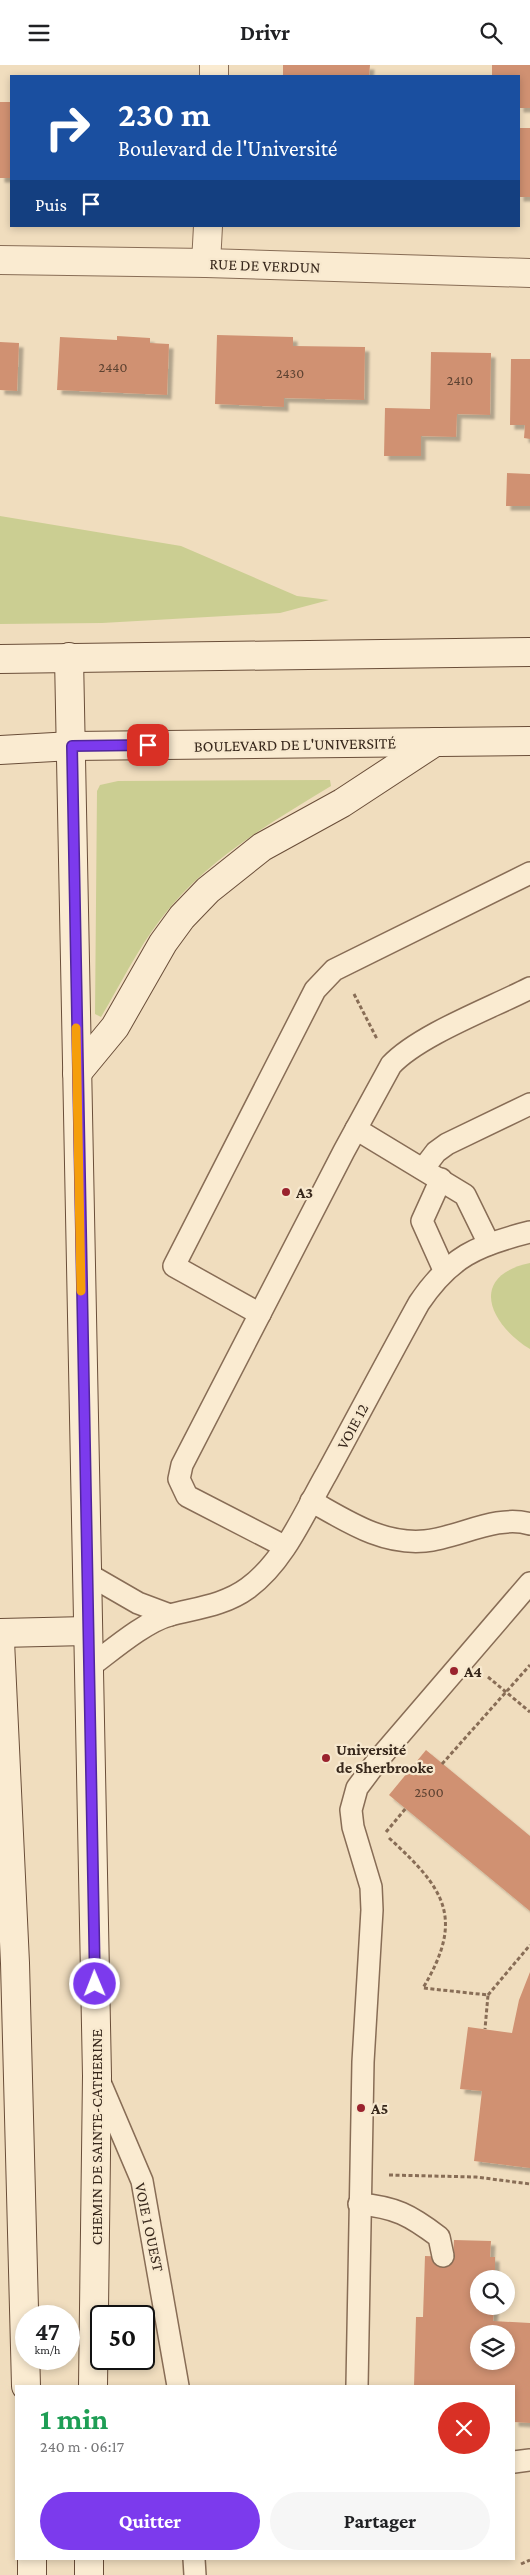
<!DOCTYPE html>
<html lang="fr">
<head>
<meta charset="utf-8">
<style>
	body { margin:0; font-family:"Crimson Pro",serif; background:#f6f6f6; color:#202124; height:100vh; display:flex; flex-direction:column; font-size:19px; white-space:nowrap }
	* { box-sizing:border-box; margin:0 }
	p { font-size:16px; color:#757577 }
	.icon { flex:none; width:28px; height:28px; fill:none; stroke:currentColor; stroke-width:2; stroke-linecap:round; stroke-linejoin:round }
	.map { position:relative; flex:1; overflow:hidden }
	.details { position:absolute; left:15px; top:2320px; width:500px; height:175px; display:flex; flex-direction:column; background:#fff; border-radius:0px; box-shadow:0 2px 8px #0003 }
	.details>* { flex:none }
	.guide { position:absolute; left:10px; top:10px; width:510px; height:152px; border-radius:0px; box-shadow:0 2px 8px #0003; background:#1a4fa0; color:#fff; overflow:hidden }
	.controls { position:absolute; left:470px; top:2205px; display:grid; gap:10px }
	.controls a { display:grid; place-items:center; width:45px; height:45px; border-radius:50%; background:#fff; box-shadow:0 2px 8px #0003; font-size:25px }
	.speed { position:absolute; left:15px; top:2240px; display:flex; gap:10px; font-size:25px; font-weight:700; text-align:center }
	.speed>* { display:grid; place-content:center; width:65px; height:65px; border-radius:50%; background:#fff; box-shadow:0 2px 8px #0003; line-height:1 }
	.speed small { font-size:12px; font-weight:400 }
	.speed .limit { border:2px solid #111; border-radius:8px; background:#fff; color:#111 }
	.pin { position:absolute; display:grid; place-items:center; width:42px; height:42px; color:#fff; margin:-21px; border-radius:10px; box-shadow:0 2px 8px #0006 }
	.me { position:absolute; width:55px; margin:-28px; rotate:359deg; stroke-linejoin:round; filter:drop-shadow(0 0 4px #0008) }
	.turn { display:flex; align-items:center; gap:18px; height:105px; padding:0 25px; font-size:22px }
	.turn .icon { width:65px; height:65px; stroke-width:2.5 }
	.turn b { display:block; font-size:35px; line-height:42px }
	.then { display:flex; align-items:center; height:48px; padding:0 25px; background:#0003; gap:10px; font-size:19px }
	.round { display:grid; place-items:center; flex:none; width:52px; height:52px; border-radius:26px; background:#f6f6f6 }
	.summary { display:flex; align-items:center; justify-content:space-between; height:85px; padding:0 25px }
	h1 { font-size:30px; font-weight:700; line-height:38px; color:#1e9e55 }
	.button { display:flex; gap:10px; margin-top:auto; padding:10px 25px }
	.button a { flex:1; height:58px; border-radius:30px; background:#7c3aed; color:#fff; font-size:20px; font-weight:700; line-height:58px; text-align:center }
	.button a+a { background:#f6f6f6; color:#202124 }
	header { display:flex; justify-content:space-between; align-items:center; height:65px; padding:0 25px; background:#fff; font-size:22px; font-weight:700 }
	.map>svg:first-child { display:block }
	.green { fill:#cbce92 }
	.building { fill:#d09172; fill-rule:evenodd; filter:url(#shadow) }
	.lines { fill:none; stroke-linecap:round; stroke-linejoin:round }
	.lane-casing { stroke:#886d56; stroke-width:24 }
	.street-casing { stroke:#886d56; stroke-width:30 }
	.secondary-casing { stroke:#6a4e39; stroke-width:30 }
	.path { stroke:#886d56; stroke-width:3; stroke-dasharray:4 2.5; stroke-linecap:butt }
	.lane { stroke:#faebd1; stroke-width:21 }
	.street { stroke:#faebd1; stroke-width:28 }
	.secondary { stroke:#faebd1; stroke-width:28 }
	.route-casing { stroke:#51269a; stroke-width:12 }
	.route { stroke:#7c3aed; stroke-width:9 }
	.slow { stroke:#f59e0b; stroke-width:9 }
	.poi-dot { fill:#9a232e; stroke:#f7e8ce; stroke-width:2 }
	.labels { text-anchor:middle; stroke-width:4.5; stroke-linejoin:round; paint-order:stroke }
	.number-label { font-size:14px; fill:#5d4231 }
	.street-label { font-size:16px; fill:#37271b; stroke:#f7e8ce }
	.poi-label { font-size:16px; font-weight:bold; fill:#37271b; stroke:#f7e8ce; text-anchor:start }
</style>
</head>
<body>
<header><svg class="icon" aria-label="menu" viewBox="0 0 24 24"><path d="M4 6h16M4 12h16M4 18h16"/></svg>Drivr<svg class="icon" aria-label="search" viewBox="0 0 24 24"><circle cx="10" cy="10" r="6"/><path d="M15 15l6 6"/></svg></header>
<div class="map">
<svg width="530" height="2510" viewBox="0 0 530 2510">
	<defs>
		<filter id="shadow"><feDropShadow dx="4.5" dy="4.5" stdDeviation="1" flood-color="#0004"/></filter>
	</defs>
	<rect width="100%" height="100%" fill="#f0ddbe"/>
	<!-- green -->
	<g class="green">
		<path d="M0,451L181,481L297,531L329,535L280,548L102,558L0,559Z"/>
		<path d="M330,715L331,721C269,759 205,795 160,855C137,885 120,920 101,952L95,949L97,726L100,720L118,716Z"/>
		<path d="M530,1198V1284C489,1259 468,1211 530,1198Z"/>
	</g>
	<!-- building -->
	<g class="building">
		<path d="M283,0H370L369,11H283Z"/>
		<path d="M492,0H530V43H519V11H492Z"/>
		<rect x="0" y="37" width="11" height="76"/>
		<rect x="519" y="63" width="11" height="69"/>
		<path d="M217,270L293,272V281L365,282L364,335L284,333V342L215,339Z"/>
		<path d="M117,271L150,273V278L169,279L167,330L57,325L60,272L117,275Z"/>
		<path d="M0,277L19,278L17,326L0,325Z"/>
		<path d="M431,287L491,288L490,350L457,349L456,372L421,371V391H384L385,343L430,344Z"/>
		<path d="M511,294H530V374L524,373L525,360H510Z"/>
		<path d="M507,408L530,409V441H506Z"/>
		<path d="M426,1685L530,1771V1846L389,1730Z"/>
		<path d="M530,1907V2103L474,2096L482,2026L460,2024L468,1962L512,1968L519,1935Z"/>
		<path d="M454,2175L491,2176L490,2192H495V2214H479V2241H494L493,2256L530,2258V2358L514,2357V2321H414L416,2252H423L425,2191L453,2192ZM479,2269H506V2296H479Z"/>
	</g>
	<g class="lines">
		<!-- lane casing -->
		<g class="lane-casing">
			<g id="lane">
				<path d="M356,1064L465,1130L489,1179"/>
				<path d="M423,1104L436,1087L447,1079L530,1039"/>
				<path d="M441,1114L422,1156L444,1205"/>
				<path d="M260,1249L174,1201L315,925L334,905L530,808"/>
				<path d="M311,1436C347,1456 382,1480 425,1476C458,1473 497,1449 530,1459"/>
				<path d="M284,1481L187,1431L179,1414L182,1400L344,1086L391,1000C419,970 491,943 530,923"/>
				<path d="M86,1508L138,1538L170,1550"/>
				<path d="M88,1603C110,1587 144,1557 170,1550C197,1543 225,1540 248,1523C285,1496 305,1446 327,1408C358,1351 388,1294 419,1238C450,1192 477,1180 530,1167"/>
				<path d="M99,2015L142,2116L178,2321"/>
				<path d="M359,2139C395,2142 410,2150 439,2172L443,2191"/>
				<path d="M357,2321L363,1997L372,1845L371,1822L353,1762L351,1745L357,1723L378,1695L530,1518"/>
				<path d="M514,2397L530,2395"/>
				<path d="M194,2494L195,2510"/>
			</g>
		</g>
		<!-- street casing -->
		<g class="street-casing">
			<g id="street">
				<path d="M214,11V0"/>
				<path d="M0,195L206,198L530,208"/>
				<path d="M206,198L208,161"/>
			</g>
		</g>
		<!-- secondary casing -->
		<g class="secondary-casing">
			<g id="secondary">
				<path d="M69,592L97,2011L93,2321"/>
				<path d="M0,594L530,587"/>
				<path d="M0,685L72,681L530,676"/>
				<path d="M77,1008L115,962L163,878L182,852L208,825L262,782L342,738L435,677"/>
				<path d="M0,1568L87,1566"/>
				<path d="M0,1576L15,1898L26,2321"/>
				<path d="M32,2494V2510"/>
				<path d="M89,2510V2494"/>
			</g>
		</g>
		<!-- path -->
		<g class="path">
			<path d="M354,929L377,974"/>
			<path d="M488,1612L530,1647"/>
			<path d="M442,1699L530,1600"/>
			<path d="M386,1767L406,1743"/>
			<path d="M389,1773C445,1824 465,1853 423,1923L488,1930L485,1964"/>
			<path d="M488,1930L530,1880"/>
			<path d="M389,2110L476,2112L530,2119"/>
			<path d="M521,2499L530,2495"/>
		</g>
		<!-- lane -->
		<use href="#lane" class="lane"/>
		<!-- street -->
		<use href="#street" class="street"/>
		<!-- secondary -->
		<use href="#secondary" class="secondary"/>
	</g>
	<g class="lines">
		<!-- route casing -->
		<g class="route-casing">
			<path id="route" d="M95,1919L72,681L148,680"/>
		</g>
		<!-- route -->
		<use href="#route" class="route"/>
		<!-- slow -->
		<path class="slow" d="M76,963L81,1226"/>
	</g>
	<!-- markers -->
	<g class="poi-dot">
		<circle cx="286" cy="1127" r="5"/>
		<circle cx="454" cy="1606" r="5"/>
		<circle cx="326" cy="1693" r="5"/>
		<circle cx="361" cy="2043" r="5"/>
	</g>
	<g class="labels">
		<!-- number labels -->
		<g class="number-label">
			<text x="113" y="307">2440</text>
			<text x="290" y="313">2430</text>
			<text x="460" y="320">2410</text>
			<text x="429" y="1732">2500</text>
		</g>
		<!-- street labels -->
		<g class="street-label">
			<text transform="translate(265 200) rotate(2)" y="6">RUE DE VERDUN</text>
			<text transform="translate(295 679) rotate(-1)" y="6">BOULEVARD DE L'UNIVERSITÉ</text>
			<text transform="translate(352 1361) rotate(-62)" y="6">VOIE 12</text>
			<text transform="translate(96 2072) rotate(-90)" y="6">CHEMIN DE SAINTE-CATHERINE</text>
			<text transform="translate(150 2162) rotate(78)" y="6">VOIE 1 OUEST</text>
		</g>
		<!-- poi labels -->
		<g class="poi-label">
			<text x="296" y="1133">A3</text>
			<text x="464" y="1612">A4</text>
			<text x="336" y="1690">Université<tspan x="336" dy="18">de Sherbrooke</tspan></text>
			<text x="371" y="2049">A5</text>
		</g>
	</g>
</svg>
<div class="controls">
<a><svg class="icon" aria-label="search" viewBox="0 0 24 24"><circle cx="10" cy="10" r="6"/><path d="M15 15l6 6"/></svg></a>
<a><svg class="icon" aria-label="layers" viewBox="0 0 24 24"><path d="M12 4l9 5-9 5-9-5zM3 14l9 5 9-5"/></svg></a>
</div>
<div class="speed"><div>47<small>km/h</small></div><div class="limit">50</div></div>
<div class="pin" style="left:148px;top:680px;background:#d93025"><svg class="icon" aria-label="arrive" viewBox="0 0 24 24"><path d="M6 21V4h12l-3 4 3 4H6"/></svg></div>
<svg class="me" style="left:95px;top:1919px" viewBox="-20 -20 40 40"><circle r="17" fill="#7c3aed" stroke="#fff" stroke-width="3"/><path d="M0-11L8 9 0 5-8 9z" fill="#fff"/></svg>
<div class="guide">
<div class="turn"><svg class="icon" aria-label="right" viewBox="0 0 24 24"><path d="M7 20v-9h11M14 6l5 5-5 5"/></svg><div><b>230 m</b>Boulevard de l'Université</div></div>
<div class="then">Puis<svg class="icon" aria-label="arrive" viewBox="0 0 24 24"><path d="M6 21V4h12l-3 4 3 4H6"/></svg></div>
</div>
<section class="details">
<div class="summary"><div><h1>1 min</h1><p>240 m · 06:17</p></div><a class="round" style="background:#d93025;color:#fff"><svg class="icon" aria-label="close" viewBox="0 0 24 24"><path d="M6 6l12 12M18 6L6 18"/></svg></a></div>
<div class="button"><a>Quitter</a><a>Partager</a></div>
</section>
</div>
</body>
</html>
